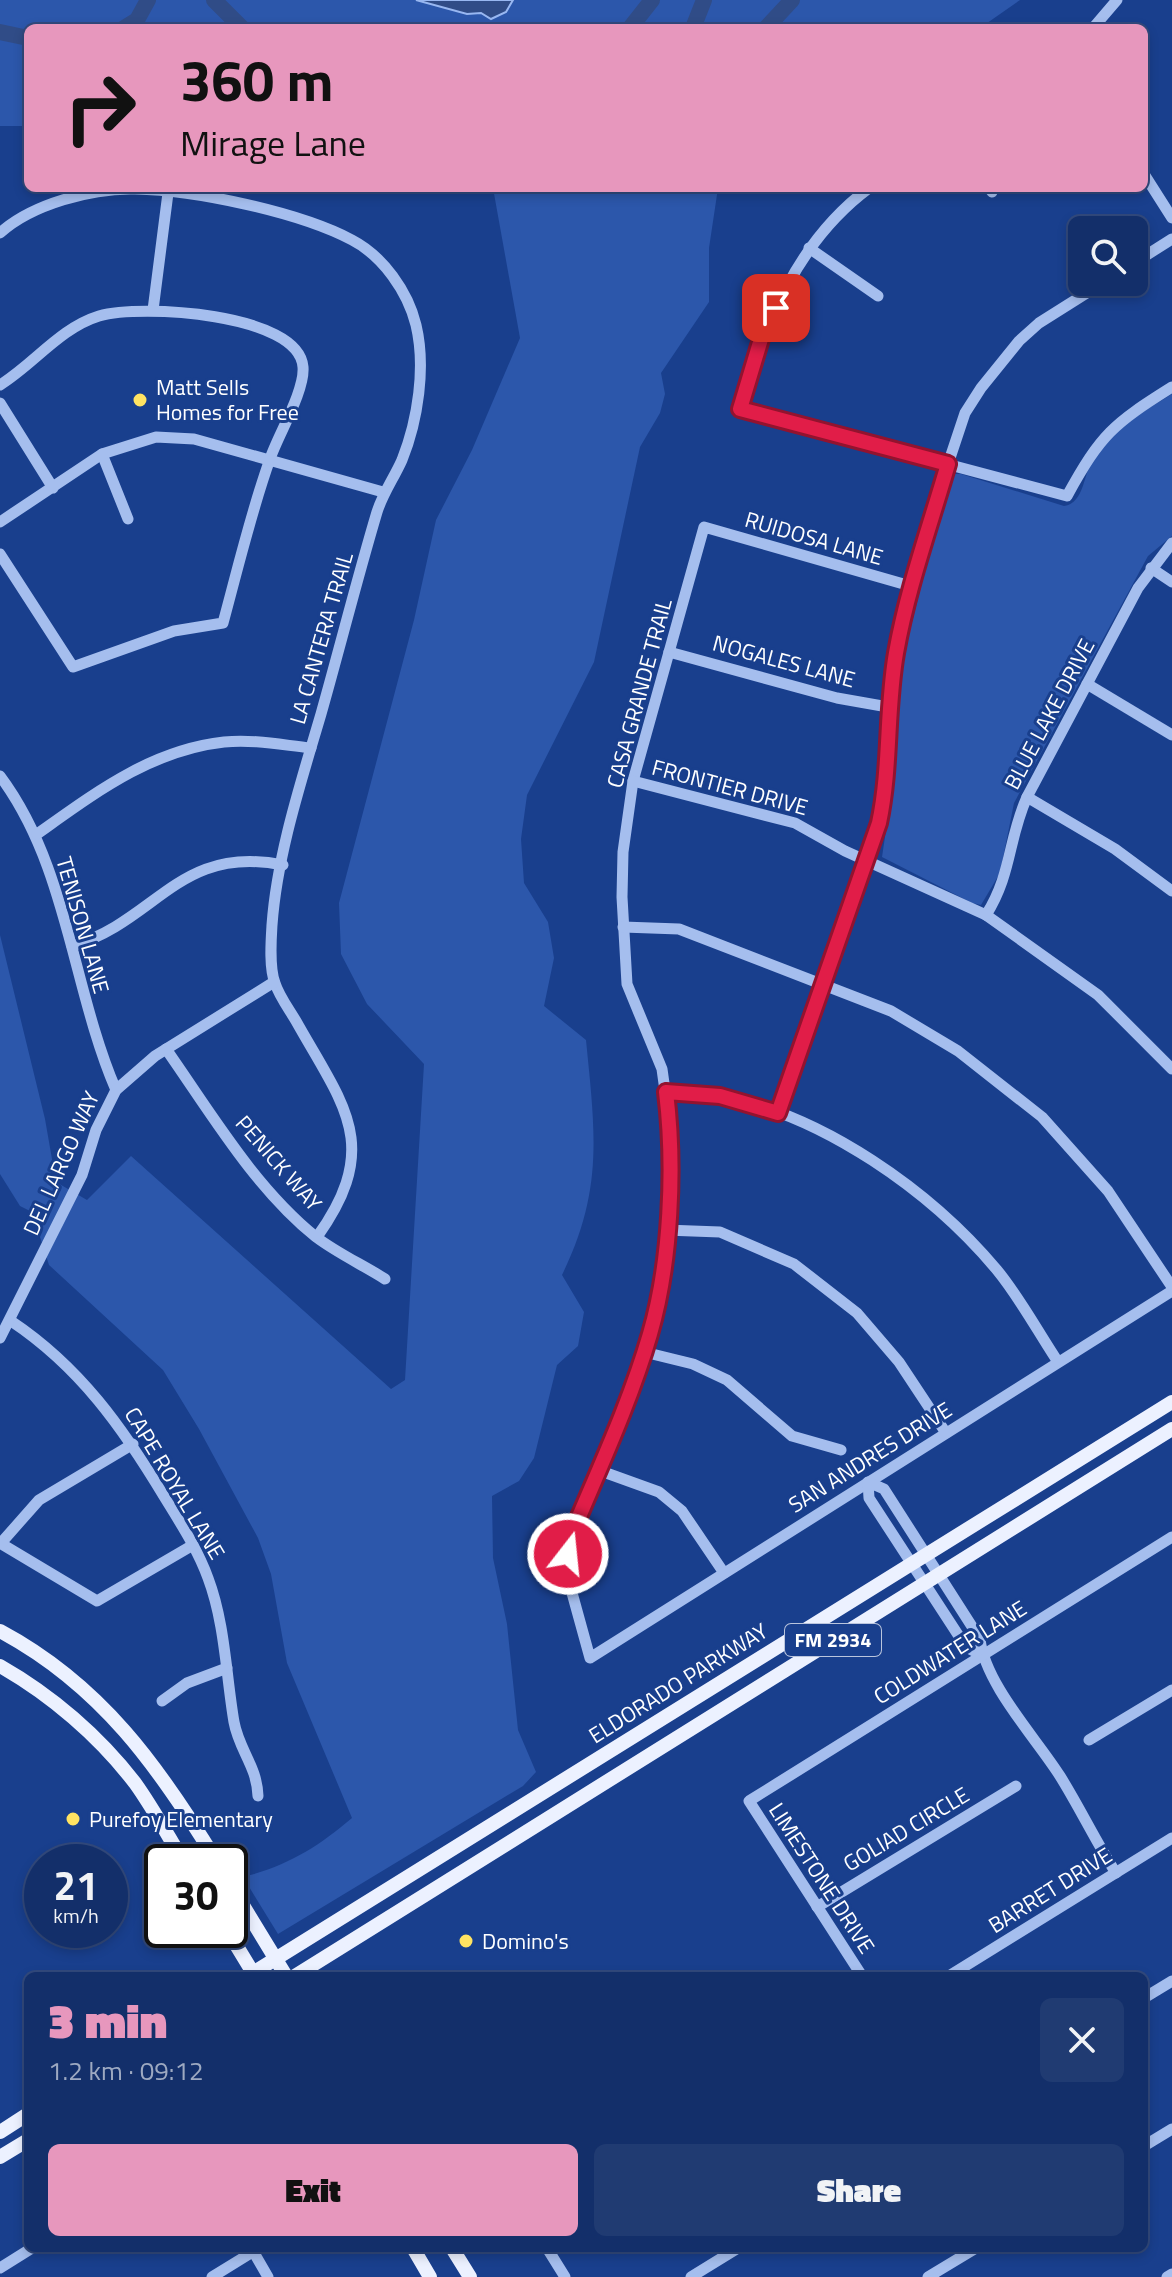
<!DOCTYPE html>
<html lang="en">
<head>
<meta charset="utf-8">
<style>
	body { margin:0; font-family:"Titillium Web",sans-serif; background:#203b72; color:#f1f3f6; height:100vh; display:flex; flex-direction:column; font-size:30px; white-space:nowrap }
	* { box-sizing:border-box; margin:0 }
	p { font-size:26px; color:#9da9c1 }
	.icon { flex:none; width:44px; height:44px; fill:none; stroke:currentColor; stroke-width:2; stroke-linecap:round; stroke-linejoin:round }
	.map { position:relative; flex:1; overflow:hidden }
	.details { position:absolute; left:24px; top:1972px; width:1124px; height:280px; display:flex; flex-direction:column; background:#132f6a; border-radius:12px; box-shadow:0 4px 12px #0003,0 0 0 2px #324a7e }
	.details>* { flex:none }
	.hud { position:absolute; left:24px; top:24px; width:1124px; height:168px; border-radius:12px; box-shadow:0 4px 12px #0003,0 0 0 2px #324a7e; background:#e797bd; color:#111; overflow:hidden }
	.controls { position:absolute; left:1068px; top:216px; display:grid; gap:16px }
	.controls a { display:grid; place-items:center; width:80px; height:80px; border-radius:12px; background:#132f6a; box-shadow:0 4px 12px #0003,0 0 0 2px #324a7e; font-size:40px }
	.speed { position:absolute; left:24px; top:1844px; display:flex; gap:16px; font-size:40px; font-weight:700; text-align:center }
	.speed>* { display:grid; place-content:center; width:104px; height:104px; border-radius:50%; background:#132f6a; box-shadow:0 4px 12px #0003,0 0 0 2px #324a7e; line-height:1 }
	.speed small { font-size:20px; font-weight:400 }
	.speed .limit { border:4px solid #111; border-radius:12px; background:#fff; color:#111 }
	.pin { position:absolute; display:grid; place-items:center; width:68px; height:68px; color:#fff; margin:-34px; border-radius:16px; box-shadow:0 4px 12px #0006 }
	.me { position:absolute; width:88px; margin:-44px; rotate:16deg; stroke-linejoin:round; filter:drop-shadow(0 0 6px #0008) }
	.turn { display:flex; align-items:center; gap:28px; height:168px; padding:0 24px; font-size:36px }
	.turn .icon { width:104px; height:104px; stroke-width:2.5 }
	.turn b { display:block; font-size:56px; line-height:68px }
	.round { display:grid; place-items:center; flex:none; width:84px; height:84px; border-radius:12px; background:#203b72 }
	.overview { display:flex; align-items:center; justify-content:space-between; height:136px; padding:0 24px }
	h1 { font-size:48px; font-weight:800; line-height:60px; color:#e797bd }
	.button { display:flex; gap:16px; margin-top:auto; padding:16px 24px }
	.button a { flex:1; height:92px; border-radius:12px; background:#e797bd; color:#111; font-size:32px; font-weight:800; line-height:92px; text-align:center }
	.button a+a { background:#203b72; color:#f1f3f6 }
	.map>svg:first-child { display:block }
	.green { fill:#2c57ab }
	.water { fill:#304c87; stroke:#98b7f1; stroke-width:2 }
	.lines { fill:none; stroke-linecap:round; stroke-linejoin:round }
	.river { stroke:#304c87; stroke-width:16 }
	.minor { stroke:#a5beee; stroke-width:11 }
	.major { stroke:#ecf1ff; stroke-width:14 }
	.route-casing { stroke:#92132f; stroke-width:20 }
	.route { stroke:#e11d48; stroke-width:14 }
	.poi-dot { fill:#ffe362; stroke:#193f8d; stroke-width:3 }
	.labels { text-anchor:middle; stroke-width:6; stroke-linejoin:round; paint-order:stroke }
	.shield { fill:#193f8d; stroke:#bac5dd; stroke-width:2 }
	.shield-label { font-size:20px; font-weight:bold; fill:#fff }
	.poi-label { font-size:22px; fill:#fff; stroke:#193f8d; text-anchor:start }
	.street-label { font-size:22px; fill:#fff; stroke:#193f8d }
</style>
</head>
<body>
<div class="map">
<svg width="1172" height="2277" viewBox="0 0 1172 2277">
	<rect width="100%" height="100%" fill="#193f8d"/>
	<!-- green -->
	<g class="green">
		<path d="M0,0H1020L980,28H28V126H0Z"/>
		<path d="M493,188H718L709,248V302L661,373L665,394L660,413L640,447L594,662L527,795L521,839L524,883L548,922L554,958L544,1006L586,1040C595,1132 604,1189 562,1275L584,1312L578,1346L557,1365L534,1458L519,1481L492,1496L493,1558L507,1624L518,1730L536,1772L523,1786L278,1934L243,1877C287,1866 318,1847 352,1818L287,1663L271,1574L258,1538L199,1429L163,1370L49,1265L32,1212L20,1206L0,1174V935L45,1119L56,1182L87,1200L131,1156L391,1389L405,1380L424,1064L367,1004L341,954L339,903L414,620L436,520L472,450L520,338Z"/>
		<path d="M1172,394V536L1148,556L1014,803L1000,873L981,905L972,903L882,857L893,783L898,694L909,634L948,480L953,474H961L1064,506C1085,503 1083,473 1094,457C1113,429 1144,411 1172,394Z"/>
	</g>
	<!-- water -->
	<path class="water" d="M416,0H513L506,12L491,19L481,13L467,14Z"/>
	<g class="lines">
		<!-- river -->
		<g class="river">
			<path d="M214,0L242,28"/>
			<path d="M124,28L137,20L148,0"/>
			<path d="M630,28L652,0"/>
			<path d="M693,28L704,0"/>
			<path d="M766,28L792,0"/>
			<path d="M0,32L28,38"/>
		</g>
		<!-- minor -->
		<g class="minor">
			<path d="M1093,28L1117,0"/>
			<path d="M1144,174L1172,218"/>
			<path d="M869,188C795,243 766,324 740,409L1067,496C1101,434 1113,424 1172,387"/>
			<path d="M989,188L992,192"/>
			<path d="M0,233C32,204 92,188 135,189C195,190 299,212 352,240C383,256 408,292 416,325C426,367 418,420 402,460C394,478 383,493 377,512C357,579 340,647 321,714C301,782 277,855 272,925C271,941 269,968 275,983C279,996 289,1009 296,1021C343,1105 383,1145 317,1237"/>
			<path d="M809,248L878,296"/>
			<path d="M1134,263L1172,239"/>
			<path d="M153,310L168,193"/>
			<path d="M0,385C34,364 60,328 99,316C140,304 299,313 303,367C305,391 278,435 270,459C251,512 238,568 223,623L174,631L73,667L0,554"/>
			<path d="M0,403L53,488"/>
			<path d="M102,454L128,519"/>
			<path d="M0,522L102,454L156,437L194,439L383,492"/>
			<path d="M1151,568L1172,582"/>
			<path d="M914,587L704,527L633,781L623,852L622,897L627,984L662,1069L671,1134L663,1275L650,1333L629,1394L570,1538L566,1571L590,1658L1172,1291"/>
			<path d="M669,652L837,698L888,707"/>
			<path d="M1087,684L1172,735"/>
			<path d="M0,776C68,867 72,988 116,1090"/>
			<path d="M633,781L795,823L845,851L986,915L1098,995L1172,1069"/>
			<path d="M1027,797L1115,849L1172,891"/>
			<path d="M37,834C95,793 151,750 224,742C253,739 282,745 311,748"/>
			<path d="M986,915C1012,874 1008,839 1027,797L1138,588L1172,543"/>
			<path d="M623,927L679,929L891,1011L958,1051L1042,1117L1108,1191L1172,1287"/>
			<path d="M72,946C157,921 179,844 283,865"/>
			<path d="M166,1049C211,1113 254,1187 316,1237C337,1253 363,1265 385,1279"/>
			<path d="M666,1092C684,1093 703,1093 721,1096C823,1115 931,1191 997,1270C1020,1298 1038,1332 1058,1362"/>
			<path d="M778,1113L879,823L888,783V707L896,650L948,464L965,413L981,388L1019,341L1039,323L1104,282"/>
			<path d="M665,1230L720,1232L794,1264L857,1313L899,1362L946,1433"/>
			<path d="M11,1321C80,1367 123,1428 165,1498C181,1524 198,1550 208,1578C225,1623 226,1675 234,1722C239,1750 257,1766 258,1796"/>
			<path d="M0,1338L82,1175L96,1130L116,1090L155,1056L274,982"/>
			<path d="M644,1352L693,1364L727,1380L792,1436L841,1450"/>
			<path d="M598,1470L659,1492L682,1511L724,1573"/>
			<path d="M0,1543L97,1601L193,1545"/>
			<path d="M1,1543L39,1500L133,1444"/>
			<path d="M982,1655L966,1647L869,1498L868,1482L884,1489L980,1639C985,1684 1036,1738 1060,1776C1080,1808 1096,1842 1116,1873"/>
			<path d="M162,1701L187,1683L227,1668"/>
			<path d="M1089,1740L1172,1690"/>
			<path d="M817,1907L1016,1786"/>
			<path d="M862,1976L749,1801L1172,1537"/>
			<path d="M949,1976L1172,1838"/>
			<path d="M1144,1998L1172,1981"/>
			<path d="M1144,2146L1172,2129"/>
			<path d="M547,2248L565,2277"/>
			<path d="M253,2251L268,2277"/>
			<path d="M0,2268L32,2248"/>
			<path d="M212,2277L259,2248"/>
			<path d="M691,2277L738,2248"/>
			<path d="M928,2277L976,2248"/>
			<path d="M1167,2277L1172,2274"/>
		</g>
		<!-- major -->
		<g class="major">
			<path d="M0,1631C101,1685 159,1767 217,1862"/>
			<path d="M0,1666C51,1695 99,1736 135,1783C153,1808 168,1836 184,1862"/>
			<path d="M230,1884L286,1976"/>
			<path d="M227,1930L255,1976"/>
			<path d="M248,1976L1172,1402"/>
			<path d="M295,1976L1172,1429"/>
			<path d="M0,2132L28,2114"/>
			<path d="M0,2157L28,2140"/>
			<path d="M413,2248L430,2277"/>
			<path d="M452,2248L470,2277"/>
		</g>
	</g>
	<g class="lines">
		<!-- route casing -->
		<g class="route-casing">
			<path id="route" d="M568,1554L570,1538C598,1471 630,1403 650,1334C671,1262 675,1166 666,1092L720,1096L778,1113L879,823C891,767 886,710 896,653C907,590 930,526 948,464L740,409L764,329L776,308"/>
		</g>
		<!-- route -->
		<use href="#route" class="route"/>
	</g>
	<!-- markers -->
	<g class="poi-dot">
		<circle cx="140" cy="400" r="8"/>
		<circle cx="73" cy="1819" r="8"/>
		<circle cx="466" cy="1941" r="8"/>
	</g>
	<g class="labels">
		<!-- shield labels -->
		<rect class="shield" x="785" y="1624" width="96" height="32" rx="6"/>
		<g class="shield-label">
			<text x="833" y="1647">FM 2934</text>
		</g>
		<!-- poi labels -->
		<g class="poi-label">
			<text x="156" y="395">Matt Sells<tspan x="156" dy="25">Homes for Free</tspan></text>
			<text x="89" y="1827">Purefoy Elementary</text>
			<text x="482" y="1949">Domino's</text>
		</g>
		<!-- street labels -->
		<g class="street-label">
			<text transform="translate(814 538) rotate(16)" y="8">RUIDOSA LANE</text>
			<text transform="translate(321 638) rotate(-74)" y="8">LA CANTERA TRAIL</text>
			<text transform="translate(784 661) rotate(15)" y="8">NOGALES LANE</text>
			<text transform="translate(639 693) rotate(-75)" y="8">CASA GRANDE TRAIL</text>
			<text transform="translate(1049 714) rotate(-62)" y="8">BLUE LAKE DRIVE</text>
			<text transform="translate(730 787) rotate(15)" y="8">FRONTIER DRIVE</text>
			<text transform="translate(83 925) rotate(74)" y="8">TENISON LANE</text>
			<text transform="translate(61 1163) rotate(-66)" y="8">DEL LARGO WAY</text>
			<text transform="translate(279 1163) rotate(49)" y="8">PENICK WAY</text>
			<text transform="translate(870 1457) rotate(-32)" y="8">SAN ANDRES DRIVE</text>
			<text transform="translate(175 1483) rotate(59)" y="8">CAPE ROYAL LANE</text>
			<text transform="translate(950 1652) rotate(-32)" y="8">COLDWATER LANE</text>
			<text transform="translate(678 1683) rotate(-32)" y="8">ELDORADO PARKWAY</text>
			<text transform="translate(906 1829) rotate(-31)" y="8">GOLIAD CIRCLE</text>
			<text transform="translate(822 1878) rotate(57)" y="8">LIMESTONE DRIVE</text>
			<text transform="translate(1050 1890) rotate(-32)" y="8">BARRET DRIVE</text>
		</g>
	</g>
</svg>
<div class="controls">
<a><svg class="icon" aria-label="search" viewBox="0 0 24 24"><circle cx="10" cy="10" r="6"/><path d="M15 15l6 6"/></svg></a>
</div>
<div class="speed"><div>21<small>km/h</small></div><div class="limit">30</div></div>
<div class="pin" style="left:776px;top:308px;background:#d93025"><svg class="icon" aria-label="arrive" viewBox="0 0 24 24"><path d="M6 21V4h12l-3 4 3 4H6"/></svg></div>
<svg class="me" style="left:568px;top:1554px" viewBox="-20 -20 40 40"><circle r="17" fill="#e11d48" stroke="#fff" stroke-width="3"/><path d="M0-11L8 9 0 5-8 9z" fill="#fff"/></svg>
<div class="hud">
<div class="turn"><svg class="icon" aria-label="right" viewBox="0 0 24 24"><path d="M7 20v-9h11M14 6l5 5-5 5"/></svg><div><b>360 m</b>Mirage Lane</div></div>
</div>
<section class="details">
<div class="overview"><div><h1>3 min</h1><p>1.2 km · 09:12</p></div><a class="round"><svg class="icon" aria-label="close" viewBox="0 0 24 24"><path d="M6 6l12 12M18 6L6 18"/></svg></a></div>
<div class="button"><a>Exit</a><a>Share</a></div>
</section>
</div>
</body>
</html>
